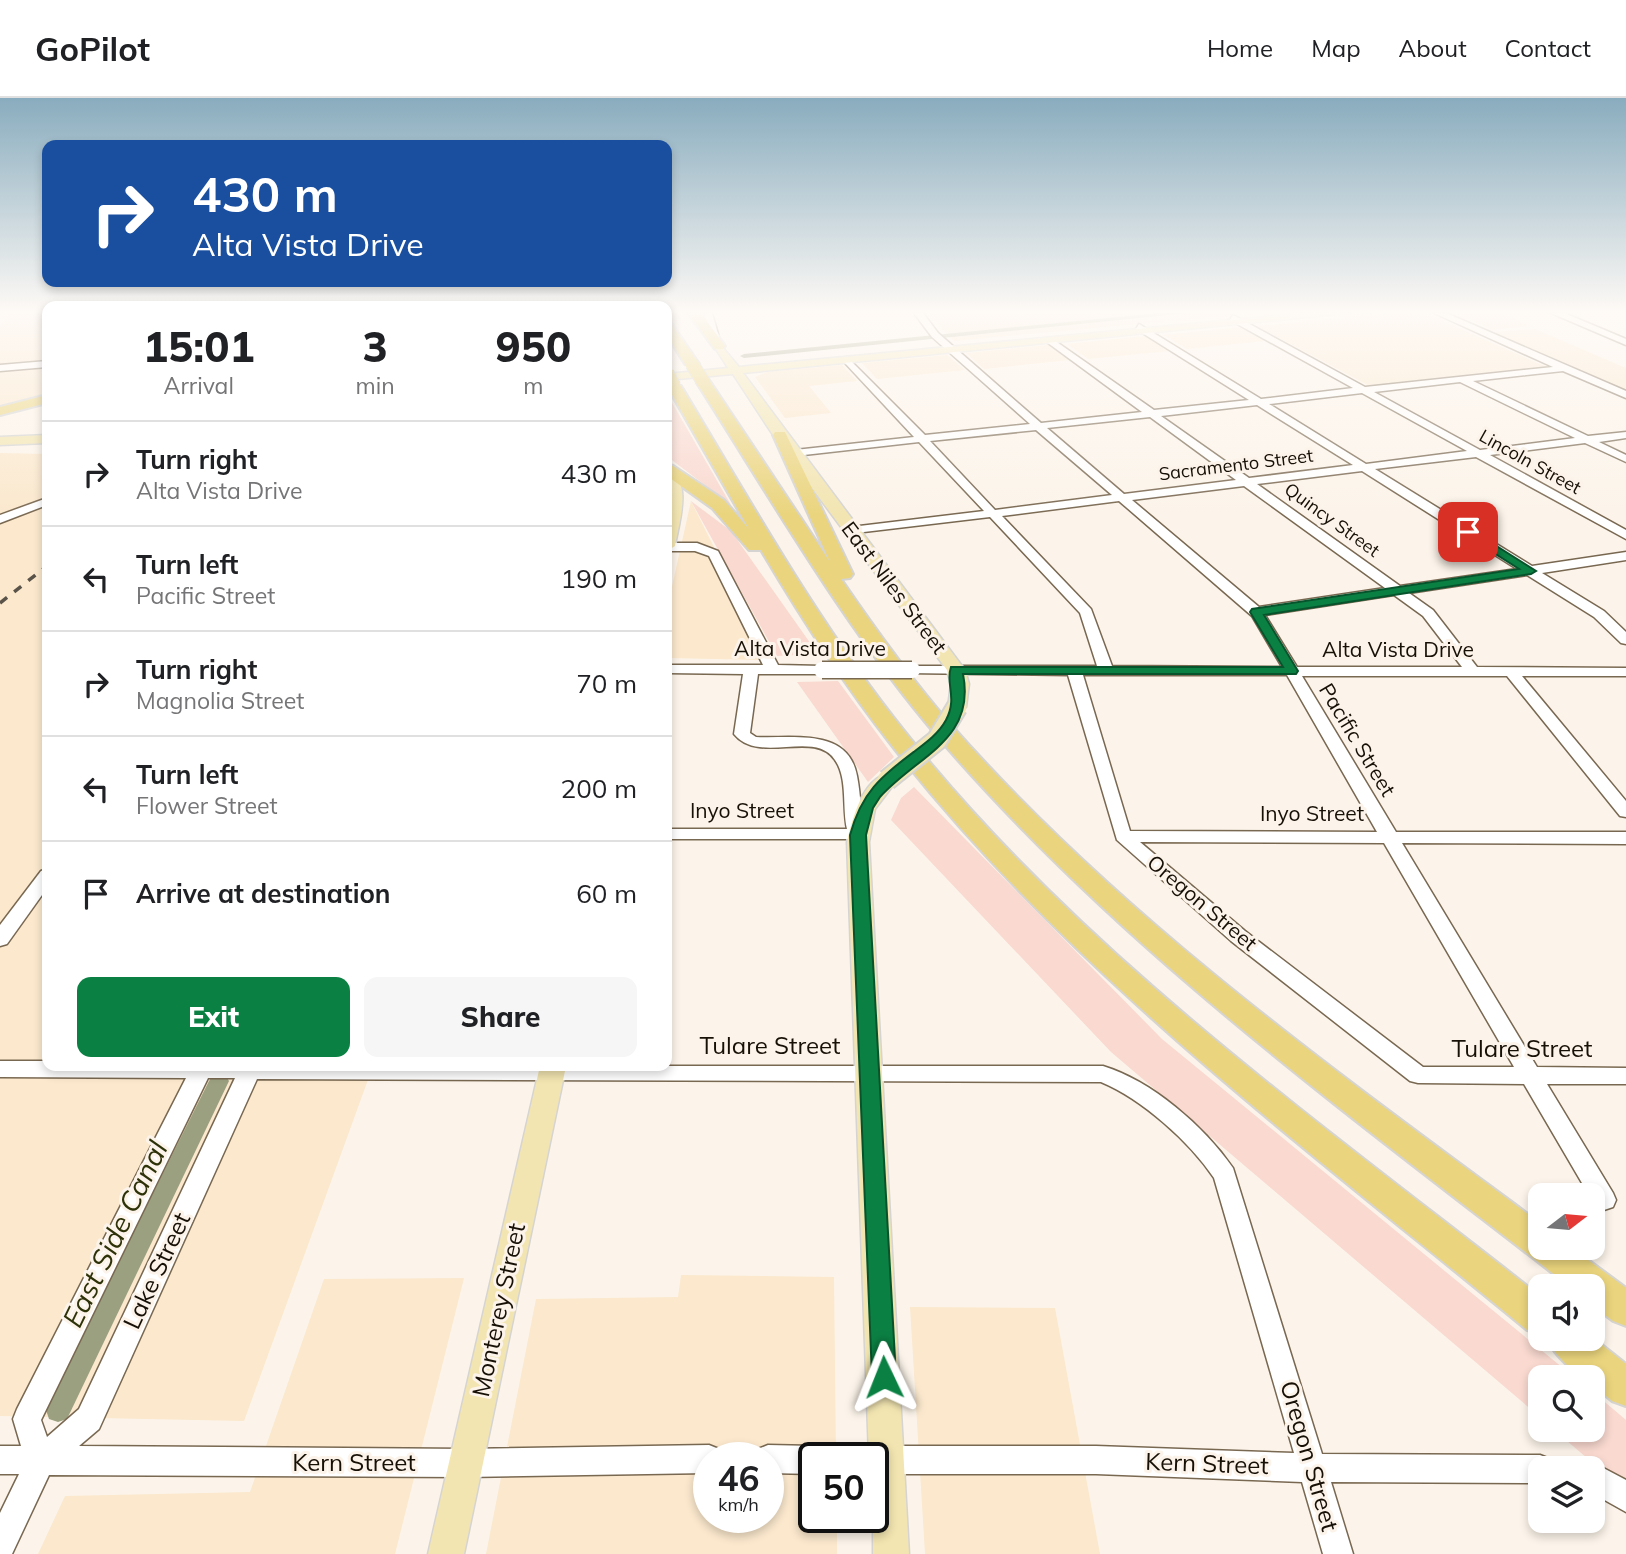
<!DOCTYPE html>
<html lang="en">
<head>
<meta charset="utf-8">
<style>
	body { margin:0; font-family:Mulish,sans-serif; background:#f6f6f6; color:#202124; height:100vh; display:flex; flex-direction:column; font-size:26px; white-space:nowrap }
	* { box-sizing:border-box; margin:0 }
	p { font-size:23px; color:#757577 }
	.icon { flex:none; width:38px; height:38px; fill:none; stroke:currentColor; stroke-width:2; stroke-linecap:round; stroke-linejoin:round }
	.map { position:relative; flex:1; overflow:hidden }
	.side { position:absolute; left:42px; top:203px; width:630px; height:770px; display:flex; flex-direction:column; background:#fff; border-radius:14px; box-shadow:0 4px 10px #0003 }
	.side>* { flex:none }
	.hud { position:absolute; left:42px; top:42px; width:630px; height:147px; border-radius:14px; box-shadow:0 4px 10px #0003; background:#1a4fa0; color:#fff; overflow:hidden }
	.needle { width:46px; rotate:74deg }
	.controls { position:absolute; left:1528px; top:1085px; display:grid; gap:14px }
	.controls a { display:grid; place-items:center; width:77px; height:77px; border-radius:14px; background:#fff; box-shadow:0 4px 10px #0003; font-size:35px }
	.speed { position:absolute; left:693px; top:1344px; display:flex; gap:14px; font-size:35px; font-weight:700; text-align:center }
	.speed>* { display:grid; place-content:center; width:91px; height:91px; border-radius:50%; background:#fff; box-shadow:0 4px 10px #0003; line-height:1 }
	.speed small { font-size:18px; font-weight:400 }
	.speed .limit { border:4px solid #111; border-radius:10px; background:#fff; color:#111 }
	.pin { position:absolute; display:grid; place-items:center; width:60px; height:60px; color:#fff; margin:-30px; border-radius:14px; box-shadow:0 4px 10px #0006 }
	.me { position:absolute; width:77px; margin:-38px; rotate:358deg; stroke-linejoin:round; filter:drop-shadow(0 0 5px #0008) }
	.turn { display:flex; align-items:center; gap:24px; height:147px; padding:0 35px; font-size:32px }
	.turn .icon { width:91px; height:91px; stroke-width:2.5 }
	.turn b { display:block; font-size:49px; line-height:60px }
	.eta { display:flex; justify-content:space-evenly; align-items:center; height:119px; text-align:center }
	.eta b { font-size:42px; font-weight:800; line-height:49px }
	.primary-button { display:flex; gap:14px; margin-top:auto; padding:14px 35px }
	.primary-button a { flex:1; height:80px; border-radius:14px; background:#0b8043; color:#fff; font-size:28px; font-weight:800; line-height:80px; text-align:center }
	.primary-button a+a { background:#f6f6f6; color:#202124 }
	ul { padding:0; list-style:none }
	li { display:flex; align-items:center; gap:21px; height:105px; padding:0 35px; border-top:2px solid #e0e0e0 }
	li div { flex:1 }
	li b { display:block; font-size:26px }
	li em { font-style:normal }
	header { display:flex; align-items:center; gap:42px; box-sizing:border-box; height:98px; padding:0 35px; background:#fff; border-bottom:2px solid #e0e0e0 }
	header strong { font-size:33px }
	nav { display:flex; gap:38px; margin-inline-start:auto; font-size:24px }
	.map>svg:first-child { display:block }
	.built { fill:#fbe8cd; fill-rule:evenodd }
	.green { fill:#f9d9d0 }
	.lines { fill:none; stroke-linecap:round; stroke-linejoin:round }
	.canal { fill:#9ba080; fill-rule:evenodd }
	.minor-casing { stroke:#796851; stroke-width:3 }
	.major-casing { stroke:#d5d4d2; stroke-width:3 }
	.highway-casing { stroke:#d5d4d2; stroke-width:4 }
	.minor { fill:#fff; fill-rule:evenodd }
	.major { fill:#f2e5b1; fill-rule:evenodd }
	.highway { fill:#ead47d; fill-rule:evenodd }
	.rail { stroke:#5a5349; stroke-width:3.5; stroke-dasharray:9 9; stroke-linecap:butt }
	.minor-bridge-casing { stroke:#796851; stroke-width:19; stroke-linecap:butt }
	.major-bridge-casing { stroke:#d5d4d2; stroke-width:23; stroke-linecap:butt }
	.highway-bridge-casing { stroke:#d5d4d2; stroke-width:15; stroke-linecap:butt }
	.minor-bridge { stroke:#fff; stroke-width:16 }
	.major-bridge { stroke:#f2e5b1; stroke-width:19 }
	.highway-bridge { stroke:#ead47d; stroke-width:13 }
	.route { fill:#0b8043; stroke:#07532c; stroke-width:2 }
	.labels { text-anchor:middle; stroke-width:6; stroke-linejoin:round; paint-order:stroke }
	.far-street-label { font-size:18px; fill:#171007; stroke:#fcf4ea }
	.street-label { font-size:21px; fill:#171007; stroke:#fcf4ea }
	.near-street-label { font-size:24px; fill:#171007; stroke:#fcf4ea }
	.near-water-label { font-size:28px; font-style:italic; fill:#2e3208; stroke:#fcf4ea }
</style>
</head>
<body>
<header>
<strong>GoPilot</strong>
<nav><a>Home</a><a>Map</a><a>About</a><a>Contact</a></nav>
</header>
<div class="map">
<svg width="1626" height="1456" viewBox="0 0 1626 1456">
	<rect width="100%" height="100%" fill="#fcf4ea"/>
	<!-- built -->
	<g class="built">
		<path d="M9,215H47V299L0,310V228Z"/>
		<path d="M927,215H1256L954,243Z"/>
		<path d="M1388,215L1431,218L1556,273L1379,293L1257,228Z"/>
		<path d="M1458,215H1501L1530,228L1492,232Z"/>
		<path d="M1241,229L1265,243L1187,251L1164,237Z"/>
		<path d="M1535,231L1626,270V292L1494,234Z"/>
		<path d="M1146,238L1169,253L1088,261L1067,246Z"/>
		<path d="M1048,247L1069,262L984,271L966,255Z"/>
		<path d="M947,257L965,272L877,281L862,265Z"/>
		<path d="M842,267L857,283L809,288L831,315L785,320L755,279L767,274Z"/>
		<path d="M0,355L47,356V968H373L244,1323L0,1318Z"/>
		<path d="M691,403L770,562L667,560V511Z"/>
		<path d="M681,1177L834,1179L836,1360H814V1419H837V1456H486L536,1201L678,1199ZM709,1360H768V1419H709Z"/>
		<path d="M464,1180L395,1456H38L65,1398L250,1394L324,1181Z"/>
		<path d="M910,1209L1055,1210L1100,1456H925Z"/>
	</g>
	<!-- green -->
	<g class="green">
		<path d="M667,296L731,407L668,359Z"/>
		<path d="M691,403L731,433L818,556L777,558Z"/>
		<path d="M838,583L894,659L868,684L797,584Z"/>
		<path d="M914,689L1162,941L1574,1279H1540V1319L1111,954L891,722L901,700Z"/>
		<path d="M1593,1294L1626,1322V1393L1554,1332H1592Z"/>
	</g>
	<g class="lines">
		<!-- canal -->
		<g class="canal">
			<path d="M1157,215H1189L744,260L740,258L744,256Z"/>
			<path d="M219,975L226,978L229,983L67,1321L58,1324L49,1321L46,1312L49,1303L209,983L212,978Z"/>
		</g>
		<!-- minor casing -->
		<g class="minor-casing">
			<g id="minor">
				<path d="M704,215H712L722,250L714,248Z"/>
				<path d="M914,215H923L938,235L1041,325L1142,314L1048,245L1051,240L1154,312L1249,302L1136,231L1139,226L1261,301L1353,290L1230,222L1233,217L1365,289L1553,269L1434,215H1446L1626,293V300L1563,273L1473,283L1588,338L1626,334V340L1599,344L1626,357V364L1585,345L1490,357L1626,432V441L1476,359L1375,371L1532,468L1626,454V462L1542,475L1604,513L1626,534V546L1621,545L1594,519L1527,477L1409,495L1433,512L1477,569L1626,570V578H1522L1626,703V719L1620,718L1507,578H1302L1396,734H1626V746L1402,745L1537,969L1626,970V986H1547L1613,1095L1616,1102L1613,1109L1604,1112L1595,1109L1592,1097H1589L1524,986L1418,985L1410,983L1231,843L1117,742L1068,577L907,575L905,572L912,568H1097L1080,515L990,419L847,436L845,433L851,429L984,413L919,344L795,358L790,355L795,352L914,339L844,264L842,262L847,259L925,337L1030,326L932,239ZM1460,284L1575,340L1480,352L1374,294ZM1362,295L1467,353L1366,366L1269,306ZM1257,307L1353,367L1249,380L1161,318ZM1150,319L1236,382L1124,396L1047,330ZM1036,332L1112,397L995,412L930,343ZM1362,373L1517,471L1400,488L1257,386ZM1244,388L1385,490L1259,509L1132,402ZM1119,403L1252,518L1282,569L1112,568L1091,511L1002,418ZM1394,497L1423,518L1462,569H1297L1265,517ZM1083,577H1287L1377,734L1130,733ZM1140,744L1384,745L1514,969H1423L1245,833Z"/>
				<path d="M1551,215H1564L1626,241V247Z"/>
				<path d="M47,263V269L0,273V267Z"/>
				<path d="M47,400V407L0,425V417Z"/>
				<path d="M667,445H697L718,453L778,567L822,568L829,572L822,576H758L750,635L756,639C793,641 848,629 857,678C861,698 860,717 867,737L864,741H667V731H847C842,710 848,680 835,662C815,631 759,667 734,636L743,576L667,575V567H763L709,458L695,453H667Z"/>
				<path d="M47,771V790L7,846L0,848V827L41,773Z"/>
				<path d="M0,963H47V968H1103C1152,983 1204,1028 1233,1070L1322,1356L1540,1357L1550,1361L1554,1370H1540V1385L1331,1384L1353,1456H1323L1302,1384L1096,1376H880L873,1374V1360H867L870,1352L880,1348H1096L1294,1355L1214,1080C1190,1044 1142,1001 1101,984L257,981L99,1331L79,1348L466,1351L709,1347L719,1351L723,1360H709V1375L466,1379L49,1377L12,1456H0V1415L19,1376H0V1348H21L13,1321L17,1311L186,980L0,979ZM208,980H235L79,1311L47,1339L41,1322Z"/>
				<path d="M768,1347L814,1348L824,1352L827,1360H814V1376L768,1375V1360H754L758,1351Z"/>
				<path d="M1592,1364L1626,1382V1414L1592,1395V1370H1581Z"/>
			</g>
		</g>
		<!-- major casing -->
		<g class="major-casing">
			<g id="major">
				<path d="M1305,215H1348L743,275L965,572L969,586L966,609L957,615L948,609L951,586L947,572L775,340L733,276L667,282V276L728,270L714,248L719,245L739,269Z"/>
				<path d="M47,337V345L0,347V339Z"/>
				<path d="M667,372C694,382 678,427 675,448L667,453L670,398Z"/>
				<path d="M887,676L897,682L875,711L869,744L909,1456H873V1360H869L847,744C852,722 862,682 887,676Z"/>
				<path d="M540,968H566L464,1456H428Z"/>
			</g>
		</g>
		<!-- highway casing -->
		<g class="highway-casing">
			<g id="highway">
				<path d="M688,215H701L725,248L723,251H715Z"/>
				<path d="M667,224L671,225L699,266L697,269L685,266L667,237Z"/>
				<path d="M699,282H709L830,464L773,337L775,334H785L853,476L850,480L841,481C875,531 912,582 952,628C1122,821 1335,973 1540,1125V1150H1572L1626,1190V1228L1613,1223L1592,1207V1188H1569C1351,1018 1118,850 937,638C845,530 773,404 697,285Z"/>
				<path d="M669,285L681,288C752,406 819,527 905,634C1081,856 1319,1024 1540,1198V1237L1527,1232C1305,1049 1067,873 890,645C842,584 800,518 761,452H749L712,410L667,378V366L673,368L724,402L749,431L667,288Z"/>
				<path d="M47,297V305L0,317V309Z"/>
				<path d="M1592,1239L1626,1266V1308L1612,1303L1592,1286V1279C1575,1279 1554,1256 1547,1241Z"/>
			</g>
		</g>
		<!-- minor -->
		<use href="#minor" class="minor"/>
		<!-- major -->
		<use href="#major" class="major"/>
		<!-- highway -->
		<use href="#highway" class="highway"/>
		<!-- rail -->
		<path class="rail" d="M0,505L47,468"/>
		<!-- minor-bridge casing -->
		<g class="minor-bridge-casing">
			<path id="minor-bridge" d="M822,572H912"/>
		</g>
		<!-- major-bridge casing -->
		<g class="major-bridge-casing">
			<path id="major-bridge" d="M887,682L937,642L957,609"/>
		</g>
		<!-- highway-bridge casing -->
		<g class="highway-bridge-casing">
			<g id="highway-bridge">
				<path d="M692,266L704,285"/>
				<path d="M667,275L674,288"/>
			</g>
		</g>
		<!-- minor-bridge -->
		<use href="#minor-bridge" class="minor-bridge"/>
		<!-- major-bridge -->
		<use href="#major-bridge" class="major-bridge"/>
		<!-- highway-bridge -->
		<use href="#highway-bridge" class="highway-bridge"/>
	</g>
	<!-- sky -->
	<linearGradient id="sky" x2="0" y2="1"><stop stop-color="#89acbe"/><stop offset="0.51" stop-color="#fefaf6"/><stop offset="1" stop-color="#fefaf6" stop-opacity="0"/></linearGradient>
	<rect width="1626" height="419" fill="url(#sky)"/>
	<!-- route -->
	<path class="route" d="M1468,430L1536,473L1531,476L1264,517L1298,573L1296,576H963C976,642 918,657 880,699L873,710L866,737L896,1279L893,1287L884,1291L875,1287L872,1279L850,737C862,693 881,679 915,653C927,644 939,635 946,622C958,599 945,586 951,569H1283L1250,514L1252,511L1519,471L1464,436V431Z"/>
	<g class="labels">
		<!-- far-street labels -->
		<g class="far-street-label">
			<text transform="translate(1530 364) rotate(29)" y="6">Lincoln Street</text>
			<text transform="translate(1236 367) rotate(-7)" y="6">Sacramento Street</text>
			<text transform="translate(1332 422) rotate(36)" y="6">Quincy Street</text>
		</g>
		<!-- street labels -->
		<g class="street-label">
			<text transform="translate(894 490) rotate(53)" y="7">East Niles Street</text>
			<text x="810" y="558">Alta Vista Drive</text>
			<text x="1398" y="559">Alta Vista Drive</text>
			<text transform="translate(1357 642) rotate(59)" y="7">Pacific Street</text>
			<text x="742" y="720">Inyo Street</text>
			<text x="1312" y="723">Inyo Street</text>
			<text transform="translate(1202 805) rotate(40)" y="7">Oregon Street</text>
		</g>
		<!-- near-street labels -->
		<g class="near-street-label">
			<text x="770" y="956">Tulare Street</text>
			<text x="1522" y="959">Tulare Street</text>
			<text transform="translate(157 1173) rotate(-65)" y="8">Lake Street</text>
			<text transform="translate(499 1212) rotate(-78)" y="8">Monterey Street</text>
			<text transform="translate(1309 1358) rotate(74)" y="8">Oregon Street</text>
			<text x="354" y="1373">Kern Street</text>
			<text transform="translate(1207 1366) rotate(2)" y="8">Kern Street</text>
		</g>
		<!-- near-water labels -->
		<g class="near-water-label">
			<text transform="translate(115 1136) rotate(-64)" y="10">East Side Canal</text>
		</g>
	</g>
</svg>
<div class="controls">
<a><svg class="needle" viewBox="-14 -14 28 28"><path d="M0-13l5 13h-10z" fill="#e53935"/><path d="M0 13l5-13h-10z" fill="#757577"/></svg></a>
<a><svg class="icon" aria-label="sound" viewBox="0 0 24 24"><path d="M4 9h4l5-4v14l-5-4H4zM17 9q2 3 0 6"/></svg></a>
<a><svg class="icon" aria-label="search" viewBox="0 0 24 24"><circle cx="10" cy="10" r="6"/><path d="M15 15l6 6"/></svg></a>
<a><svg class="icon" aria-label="layers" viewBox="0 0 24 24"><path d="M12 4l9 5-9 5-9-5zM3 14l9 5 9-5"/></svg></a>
</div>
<div class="speed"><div>46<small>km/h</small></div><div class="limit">50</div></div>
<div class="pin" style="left:1468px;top:434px;background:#d93025"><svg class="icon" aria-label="arrive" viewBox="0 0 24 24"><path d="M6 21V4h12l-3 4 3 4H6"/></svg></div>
<svg class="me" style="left:884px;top:1279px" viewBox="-20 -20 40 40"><path d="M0-17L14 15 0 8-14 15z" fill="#0b8043" stroke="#fff" stroke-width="4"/></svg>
<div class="hud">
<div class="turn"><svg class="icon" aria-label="right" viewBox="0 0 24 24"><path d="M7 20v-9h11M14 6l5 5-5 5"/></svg><div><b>430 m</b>Alta Vista Drive</div></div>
</div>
<section class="side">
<div class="eta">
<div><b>15:01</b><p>Arrival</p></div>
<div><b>3</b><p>min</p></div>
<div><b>950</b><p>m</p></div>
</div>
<ul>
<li><svg class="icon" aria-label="right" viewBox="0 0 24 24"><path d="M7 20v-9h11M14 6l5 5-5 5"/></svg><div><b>Turn right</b><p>Alta Vista Drive</p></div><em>430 m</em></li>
<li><svg class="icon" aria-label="left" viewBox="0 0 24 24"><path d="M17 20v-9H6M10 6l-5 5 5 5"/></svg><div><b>Turn left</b><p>Pacific Street</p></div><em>190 m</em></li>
<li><svg class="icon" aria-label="right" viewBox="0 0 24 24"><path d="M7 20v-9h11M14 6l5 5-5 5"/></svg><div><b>Turn right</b><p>Magnolia Street</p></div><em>70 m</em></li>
<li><svg class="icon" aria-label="left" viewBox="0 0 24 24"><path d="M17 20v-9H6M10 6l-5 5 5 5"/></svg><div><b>Turn left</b><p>Flower Street</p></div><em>200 m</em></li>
<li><svg class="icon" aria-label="arrive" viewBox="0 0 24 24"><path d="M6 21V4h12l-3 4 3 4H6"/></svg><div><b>Arrive at destination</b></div><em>60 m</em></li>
</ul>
<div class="primary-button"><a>Exit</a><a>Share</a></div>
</section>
</div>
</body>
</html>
